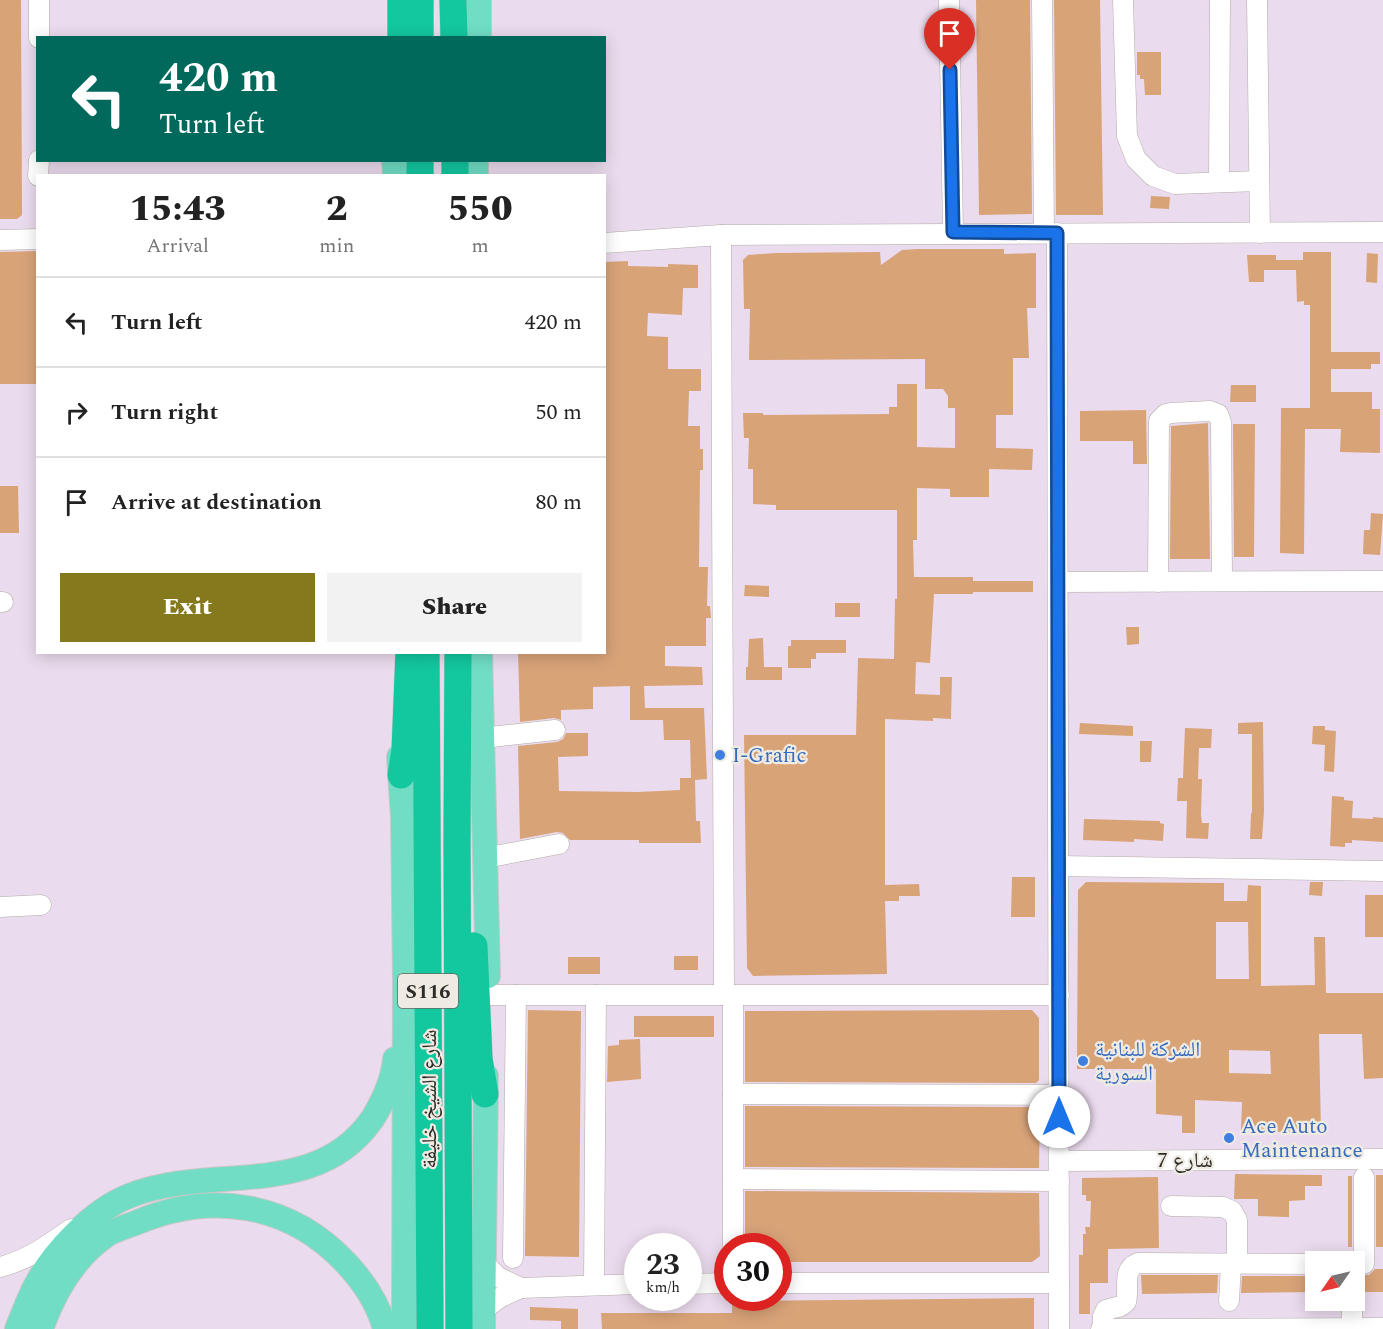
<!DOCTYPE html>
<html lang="en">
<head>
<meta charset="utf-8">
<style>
	body { margin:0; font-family:Spectral,"Noto Naskh Arabic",serif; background:#f2f2f2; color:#222; height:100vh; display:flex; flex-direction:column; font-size:22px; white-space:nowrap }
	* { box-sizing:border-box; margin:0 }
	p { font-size:20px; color:#767676 }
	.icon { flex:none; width:33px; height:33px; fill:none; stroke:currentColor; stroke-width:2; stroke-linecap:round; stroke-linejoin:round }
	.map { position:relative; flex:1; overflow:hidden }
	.side { position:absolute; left:36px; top:174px; width:570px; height:480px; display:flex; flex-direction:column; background:#fff; border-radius:0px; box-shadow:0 3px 15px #0003 }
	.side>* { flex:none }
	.top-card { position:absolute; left:36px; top:36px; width:570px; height:126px; border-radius:0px; box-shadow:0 3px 15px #0003; background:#00695c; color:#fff; overflow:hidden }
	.needle { width:39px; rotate:236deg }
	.fabs { position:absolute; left:1305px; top:1251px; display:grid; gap:12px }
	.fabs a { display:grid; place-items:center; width:60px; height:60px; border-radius:0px; background:#fff; box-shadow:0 3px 15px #0003; font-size:30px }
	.speed { position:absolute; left:624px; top:1233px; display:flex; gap:12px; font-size:30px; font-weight:700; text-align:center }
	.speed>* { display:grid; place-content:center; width:78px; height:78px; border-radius:50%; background:#fff; box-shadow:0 3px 15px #0003; line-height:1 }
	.speed small { font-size:15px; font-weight:400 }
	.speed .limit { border:9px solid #d22; background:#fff; color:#111 }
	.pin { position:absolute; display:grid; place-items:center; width:51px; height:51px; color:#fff; margin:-62px -26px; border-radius:50% 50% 50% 0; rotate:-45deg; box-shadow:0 0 6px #0007 }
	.pin .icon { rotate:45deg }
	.me { position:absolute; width:66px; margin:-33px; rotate:0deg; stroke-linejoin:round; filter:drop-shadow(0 0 4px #0008) }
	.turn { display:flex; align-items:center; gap:21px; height:126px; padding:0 24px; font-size:27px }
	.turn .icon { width:78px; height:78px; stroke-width:2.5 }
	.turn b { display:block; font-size:42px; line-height:51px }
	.eta { display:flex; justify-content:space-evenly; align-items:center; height:102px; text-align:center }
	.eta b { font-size:36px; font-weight:800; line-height:42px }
	.button { display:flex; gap:12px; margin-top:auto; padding:12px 24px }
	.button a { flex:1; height:69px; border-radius:0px; background:#85791e; color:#fff; font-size:24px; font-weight:800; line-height:69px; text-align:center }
	.button a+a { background:#f2f2f2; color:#222 }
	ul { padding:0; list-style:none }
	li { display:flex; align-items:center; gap:18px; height:90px; padding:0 24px; border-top:2px solid #e0e0e0 }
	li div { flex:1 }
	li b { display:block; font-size:22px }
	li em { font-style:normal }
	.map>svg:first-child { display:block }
	.industrial { fill:#ebdbee; fill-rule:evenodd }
	.building { fill:#d9a378; fill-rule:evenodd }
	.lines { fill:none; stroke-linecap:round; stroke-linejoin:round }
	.minor-casing { stroke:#b0aca4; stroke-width:21 }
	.major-casing { stroke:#c8c8c7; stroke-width:26 }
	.highway-casing { stroke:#c8c8c7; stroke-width:28 }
	.minor { stroke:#fff; stroke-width:20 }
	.major { stroke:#71ddc5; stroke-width:24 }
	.highway { stroke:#13c79f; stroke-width:27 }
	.route-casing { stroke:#114b97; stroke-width:15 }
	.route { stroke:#1a73e8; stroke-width:10 }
	.shop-dot { fill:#3f7fe0; stroke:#efebe2; stroke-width:2 }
	.labels { text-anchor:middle; stroke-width:4.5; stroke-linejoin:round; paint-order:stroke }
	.shield { fill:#efebe2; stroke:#676560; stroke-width:1.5 }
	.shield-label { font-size:20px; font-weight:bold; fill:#2d2c28 }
	.shop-label { font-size:21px; fill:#366cbe; stroke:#efebe2; text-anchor:start }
	.street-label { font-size:21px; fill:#2d2c28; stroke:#efebe2 }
</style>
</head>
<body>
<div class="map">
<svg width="1383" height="1329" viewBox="0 0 1383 1329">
	<rect width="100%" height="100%" fill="#efebe2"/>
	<!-- industrial -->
	<path class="industrial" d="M0,0H1383V1329H0ZM38,38H604V160H38ZM38,176H604V652H38ZM638,1246H688V1298H638ZM728,1246H778V1298H728ZM1316,1262H1354V1300H1316Z"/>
	<!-- building -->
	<g class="building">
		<path d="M0,0H21L22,215L17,219H0Z"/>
		<path d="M976,0H1030L1032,214L979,215Z"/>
		<path d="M1054,0H1100L1103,215H1056Z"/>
		<path d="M1137,52H1161V95H1145L1144,79H1140V75H1137Z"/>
		<path d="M1151,196L1170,197L1169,209L1150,208Z"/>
		<path d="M918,249H1004V254L1036,253V308H1027L1029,358H1013V415H996V448L1033,449L1032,470L989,469V497H950V489L917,488V540H913L914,577H973V581H1033V592H973V594H934L930,663L916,662L915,694L940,695V677H952L951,719L933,718V721L885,719V885L919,884L920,896H899V901H885L887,974L753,976L747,968L744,735H856L858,658L894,659L895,599H897V510H776V505L753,504V469H748L749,438H744L743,413H762L764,415L889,414V407H897V384H917V447L955,448V408H948V396L943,389H925V359L749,360L750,309H744L743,260L748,255L776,253L880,252L881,265L902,250Z"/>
		<path d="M38,251V384H0V252Z"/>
		<path d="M1303,252H1331V352H1380V364H1371V369H1331V392H1372V409H1380V453L1340,452L1341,429H1305L1304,554L1280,553L1281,408H1310V305H1304V301L1297,302L1296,270H1264V282H1249L1247,255H1276V260H1303Z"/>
		<path d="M1367,253L1378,254L1377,283L1366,282Z"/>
		<path d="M628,261V266L668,267V264L698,265V288H683L682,315L648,313L647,336L668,337V369H701V391H689L688,426H700V449H703V470H700L699,567H708L707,606H710L711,618H706V646H665V666L702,667L703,685L644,686L645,708H704L707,779L695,780L696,821H700L701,843H639V840H570L563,833L557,832L520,839L518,746L557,742L563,739L566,733H588V756L558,757L559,791L638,792L680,790V778H691L690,740H664L663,720H630V686L593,687V709L561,710V720L554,718L520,722L518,652H604L605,262Z"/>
		<path d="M1231,385H1256V402H1230Z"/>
		<path d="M1146,410L1147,464H1133V441H1080V411Z"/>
		<path d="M1208,423L1210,559H1170L1171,426Z"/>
		<path d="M1233,424H1255L1254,557H1234Z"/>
		<path d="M0,486H18L19,533H0Z"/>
		<path d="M1371,513L1383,514L1380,555L1363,554L1364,530H1370Z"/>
		<path d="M745,585L769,586V597L744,596Z"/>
		<rect x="835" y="603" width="25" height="14"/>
		<path d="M1126,627H1139V644L1127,645Z"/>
		<path d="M763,638L764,667H782V680H746V667H748L749,639Z"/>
		<path d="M791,640H846V653H816V659H811V668H788V646H791Z"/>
		<path d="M1263,722L1264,811L1262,839H1250L1251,813H1252V734H1238V723Z"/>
		<path d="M1080,723L1133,726V736L1079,734Z"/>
		<path d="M1313,726H1325V730L1336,731L1334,772L1324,771L1325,745L1312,744Z"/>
		<path d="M1185,728L1212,729L1211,748H1199L1198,779H1202L1201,815L1202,823H1209L1208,839L1186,838L1187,801H1177L1178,778H1183Z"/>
		<path d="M1140,741H1152L1151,762H1140Z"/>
		<path d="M1332,796L1344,797V800L1353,801L1352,818L1373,819V817L1383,818V842L1352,840V843H1345V847L1330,846Z"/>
		<path d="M1084,819L1160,821V823L1164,824L1163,841L1134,839V842L1083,840Z"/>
		<path d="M1012,877H1035V917H1011Z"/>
		<path d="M1086,882L1224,883V901H1247L1248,885L1261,886V986L1315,985L1314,937H1325L1326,993H1383V1078L1364,1079L1362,1034H1319L1321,1132H1272V1130H1241L1242,1102L1195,1100V1133H1182V1116L1156,1114V1069H1077L1078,890ZM1216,922H1248L1249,979H1216ZM1229,1050L1270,1051L1271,1074L1229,1073Z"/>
		<path d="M1310,882H1323L1322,896L1309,895Z"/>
		<rect x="1365" y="895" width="18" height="42"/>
		<rect x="674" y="956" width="24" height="14"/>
		<rect x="568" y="957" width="32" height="17"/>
		<path d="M528,1010L581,1011L579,1257L525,1256Z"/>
		<path d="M1032,1010L1039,1018V1080L1036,1083L745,1082V1011Z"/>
		<rect x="634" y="1016" width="80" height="21"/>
		<path d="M640,1039L641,1079L607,1082L608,1046L619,1045V1040Z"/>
		<path d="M745,1106L1040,1107L1039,1168L745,1167Z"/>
		<path d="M1235,1174L1322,1175V1186H1305V1200L1289,1201V1217L1258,1216V1199H1234Z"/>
		<rect x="1376" y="1175" width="7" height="72"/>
		<rect x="1348" y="1176" width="4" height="71"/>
		<path d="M1158,1177L1159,1248L1108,1249V1283H1090V1314H1079V1255H1083V1234H1086L1085,1227H1090L1091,1201H1086V1195H1082V1178Z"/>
		<path d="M745,1191L1039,1193L1040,1256L1032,1262H778V1246H745Z"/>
		<path d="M1375,1269H1383V1292H1360V1275H1369Z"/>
		<path d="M1141,1275H1218L1217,1293L1142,1294Z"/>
		<path d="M1242,1276H1316V1292L1241,1293Z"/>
		<path d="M1034,1298V1329H602L601,1313H732V1301Z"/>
		<path d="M530,1307L578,1309V1329H561V1321L530,1320Z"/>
	</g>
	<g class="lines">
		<!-- minor casing -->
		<g class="minor-casing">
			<g id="minor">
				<path d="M949,0L953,232"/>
				<path d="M1042,0L1044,233"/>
				<path d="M1123,0L1127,136L1136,159L1153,176L1175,184L1259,181"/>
				<path d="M1257,0L1260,233"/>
				<path d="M39,38V0"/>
				<path d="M38,176L39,160"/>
				<path d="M1219,182L1220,0"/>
				<path d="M1057,233L1059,1329"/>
				<path d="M721,235L724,995"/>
				<path d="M0,240L38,239"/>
				<path d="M604,243L721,235L1383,232"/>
				<path d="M1059,582L1383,581"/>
				<path d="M1158,582L1159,421L1166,414L1171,413L1210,411L1218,414L1221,422L1222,581"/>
				<path d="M0,602H3"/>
				<path d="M482,738L555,730"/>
				<path d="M485,858L559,844"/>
				<path d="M1059,866L1383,871"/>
				<path d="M0,907L41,905"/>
				<path d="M488,995H1059"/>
				<path d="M733,1094L1059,1095"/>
				<path d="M1059,1161L1383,1159"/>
				<path d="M733,1179L1059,1181"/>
				<path d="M1171,1206L1223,1207L1232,1211L1237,1220V1264"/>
				<path d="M733,1246V995"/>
				<path d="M513,1258L516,995"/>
				<path d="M483,1262L498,1277L521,1288"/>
				<path d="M1364,1264V1177"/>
				<path d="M0,1267C28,1260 48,1245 71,1229"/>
				<path d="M778,1283H1059"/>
				<path d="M688,1284L728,1283"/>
				<path d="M594,1285L596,995"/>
				<path d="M1229,1301L1231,1264"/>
				<path d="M483,1310L501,1297L521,1288L638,1284"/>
				<path d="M1103,1328V1316L1106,1310L1121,1306L1126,1302C1130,1287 1121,1270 1138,1263L1316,1264"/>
				<path d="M1352,1328V1300"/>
				<path d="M1101,1329L1383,1328"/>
			</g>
		</g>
		<!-- major casing -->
		<g class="major-casing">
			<g id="major">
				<path d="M479,38V0"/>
				<path d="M394,160L395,176"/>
				<path d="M476,176V160"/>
				<path d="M480,652L488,976"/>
				<path d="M399,757L403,818L405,979L404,1329"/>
				<path d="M17,1329C23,1315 28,1300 35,1287C52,1253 93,1210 129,1196C209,1163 316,1202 373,1118C384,1100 393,1080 395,1059"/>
				<path d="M41,1329C54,1292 75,1256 108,1234C117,1229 128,1226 138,1222C212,1191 290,1203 346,1263C364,1282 378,1303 385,1329"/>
				<path d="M483,1329L486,1076"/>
			</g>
		</g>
		<!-- highway casing -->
		<g class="highway-casing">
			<g id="highway">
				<path d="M401,0V38"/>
				<path d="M453,0L454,38"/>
				<path d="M420,38V0"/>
				<path d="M420,160V176"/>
				<path d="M455,160V176"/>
				<path d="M426,652L430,1329"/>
				<path d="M458,652L457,840L459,1329"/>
				<path d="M401,775L405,750L409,652"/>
				<path d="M474,946L479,1059L485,1094"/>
			</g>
		</g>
		<!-- minor -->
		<use href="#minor" class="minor"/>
		<!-- major -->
		<use href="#major" class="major"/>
		<!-- highway -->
		<use href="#highway" class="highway"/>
	</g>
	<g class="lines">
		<!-- route casing -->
		<g class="route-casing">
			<path id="route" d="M950,70L953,232L1057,233L1059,1117"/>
		</g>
		<!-- route -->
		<use href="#route" class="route"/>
	</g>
	<!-- markers -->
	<g class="shop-dot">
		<circle cx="720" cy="755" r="6"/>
		<circle cx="1083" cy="1061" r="6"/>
		<circle cx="1229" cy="1138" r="6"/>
	</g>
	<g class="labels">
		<!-- shield labels -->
		<rect class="shield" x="398" y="974" width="60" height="34" rx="4.5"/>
		<g class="shield-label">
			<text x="428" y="998">S116</text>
		</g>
		<!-- shop labels -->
		<g class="shop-label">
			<text x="732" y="762">I-Grafic</text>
			<text x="1095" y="1056">الشركة للبنانية<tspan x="1095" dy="24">السورية</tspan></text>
			<text x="1241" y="1133">Ace Auto<tspan x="1241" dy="24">Maintenance</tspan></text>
		</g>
		<!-- street labels -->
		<g class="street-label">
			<text transform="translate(429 1099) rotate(-90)" y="7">شارع الشيخ خليفة</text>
			<text x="1185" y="1167">شارع 7</text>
		</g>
	</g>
</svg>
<div class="fabs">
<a><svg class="needle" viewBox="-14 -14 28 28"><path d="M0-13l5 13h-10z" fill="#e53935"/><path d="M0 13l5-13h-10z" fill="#767676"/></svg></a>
</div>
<div class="speed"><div>23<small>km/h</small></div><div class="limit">30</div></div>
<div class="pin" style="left:950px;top:70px;background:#d93025"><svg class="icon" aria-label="arrive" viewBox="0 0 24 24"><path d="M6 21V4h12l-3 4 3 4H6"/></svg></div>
<svg class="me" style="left:1059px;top:1117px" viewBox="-20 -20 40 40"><circle r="19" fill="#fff"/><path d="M0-13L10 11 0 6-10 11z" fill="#1a73e8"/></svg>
<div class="top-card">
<div class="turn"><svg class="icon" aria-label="left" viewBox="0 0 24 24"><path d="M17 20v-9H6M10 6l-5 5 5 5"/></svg><div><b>420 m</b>Turn left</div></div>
</div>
<section class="side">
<div class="eta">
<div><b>15:43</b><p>Arrival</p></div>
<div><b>2</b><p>min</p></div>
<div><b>550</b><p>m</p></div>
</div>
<ul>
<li><svg class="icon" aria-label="left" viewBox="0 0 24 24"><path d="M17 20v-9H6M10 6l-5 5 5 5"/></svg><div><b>Turn left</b></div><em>420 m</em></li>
<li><svg class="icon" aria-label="right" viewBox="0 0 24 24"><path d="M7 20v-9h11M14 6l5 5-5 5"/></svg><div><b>Turn right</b></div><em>50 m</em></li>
<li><svg class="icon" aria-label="arrive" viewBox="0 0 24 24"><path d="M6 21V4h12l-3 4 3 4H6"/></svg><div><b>Arrive at destination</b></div><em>80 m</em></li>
</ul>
<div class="button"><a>Exit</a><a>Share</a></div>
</section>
</div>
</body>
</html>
